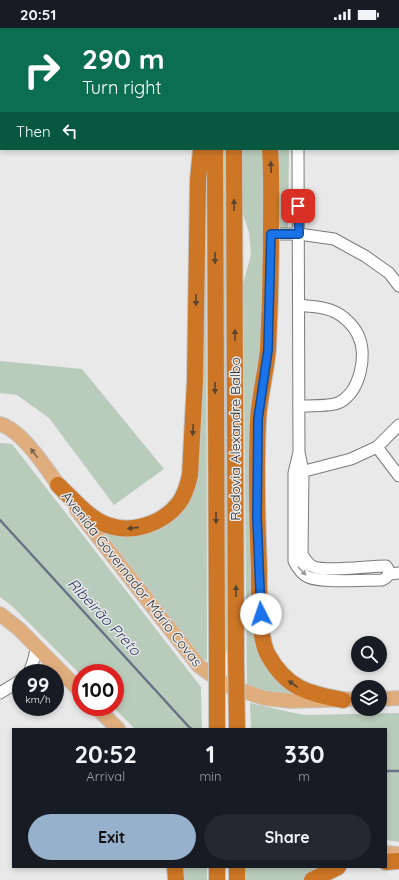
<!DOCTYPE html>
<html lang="en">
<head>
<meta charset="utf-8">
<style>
	body { margin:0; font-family:Quicksand,sans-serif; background:#242831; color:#f1f3f6; height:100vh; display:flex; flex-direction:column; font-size:15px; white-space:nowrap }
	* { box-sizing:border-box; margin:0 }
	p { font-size:13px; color:#9ea1a6 }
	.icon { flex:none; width:22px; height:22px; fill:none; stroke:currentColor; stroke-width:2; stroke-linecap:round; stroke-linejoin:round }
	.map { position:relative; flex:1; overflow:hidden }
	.sheet { position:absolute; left:12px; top:700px; width:375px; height:140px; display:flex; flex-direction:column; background:#171b24; border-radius:0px; box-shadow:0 2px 6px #0003 }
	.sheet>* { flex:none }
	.hud { position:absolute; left:0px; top:0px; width:399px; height:122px; box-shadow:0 2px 6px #0003; background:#0b6e4f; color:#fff; overflow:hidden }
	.tools { position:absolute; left:351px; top:608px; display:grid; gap:8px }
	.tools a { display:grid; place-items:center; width:36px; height:36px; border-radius:50%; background:#171b24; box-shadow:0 2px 6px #0003; font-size:20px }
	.speed { position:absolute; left:12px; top:636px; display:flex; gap:8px; font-size:20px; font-weight:700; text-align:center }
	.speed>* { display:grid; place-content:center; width:52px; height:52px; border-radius:50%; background:#171b24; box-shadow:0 2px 6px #0003; line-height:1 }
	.speed small { font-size:10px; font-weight:400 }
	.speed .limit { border:6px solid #d22; background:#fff; color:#111 }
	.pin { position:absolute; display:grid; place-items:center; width:34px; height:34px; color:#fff; margin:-17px; border-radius:8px; box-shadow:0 2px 6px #0006 }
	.me { position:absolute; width:44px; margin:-22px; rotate:356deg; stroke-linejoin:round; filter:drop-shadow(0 0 3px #0008) }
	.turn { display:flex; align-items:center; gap:14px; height:84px; padding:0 16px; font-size:18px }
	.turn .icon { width:52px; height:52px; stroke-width:2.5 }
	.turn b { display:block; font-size:28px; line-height:34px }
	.then { display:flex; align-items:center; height:38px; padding:0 16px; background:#0003; gap:8px; font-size:15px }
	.eta { display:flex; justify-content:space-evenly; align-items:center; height:68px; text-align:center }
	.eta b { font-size:24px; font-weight:700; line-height:28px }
	.action { display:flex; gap:8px; margin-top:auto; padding:8px 16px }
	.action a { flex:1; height:46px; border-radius:24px; background:#97b1cc; color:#111; font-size:16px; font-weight:700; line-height:46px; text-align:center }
	.action a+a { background:#242831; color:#f1f3f6 }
	.status { display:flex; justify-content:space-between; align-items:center; height:28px; padding:0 20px; background:#171b24; direction:ltr }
	.status svg { height:11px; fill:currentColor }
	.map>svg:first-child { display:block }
	.green { fill:#b9cbbb }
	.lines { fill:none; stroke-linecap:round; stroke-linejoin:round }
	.stream { stroke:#687285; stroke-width:2.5 }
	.minor-casing { stroke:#7b7b7c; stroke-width:13 }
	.major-casing { stroke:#c6c6c6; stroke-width:16 }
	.highway-casing { stroke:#c6c6c6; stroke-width:18 }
	.minor { stroke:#fff; stroke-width:11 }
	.major { stroke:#e0ad7d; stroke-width:14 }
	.highway { stroke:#cc7626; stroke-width:16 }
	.rail-casing { stroke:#616161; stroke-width:4 }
	.rail { stroke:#e9e9ea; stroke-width:2.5; stroke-dasharray:8; stroke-linecap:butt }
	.highway-bridge-casing { stroke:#c6c6c6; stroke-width:18; stroke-linecap:butt }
	.highway-bridge { stroke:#cc7626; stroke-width:16 }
	.oneway { fill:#5a4430 }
	.oneway2 { fill:#796451 }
	.oneway3 { fill:#9a9a9a }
	.route-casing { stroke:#114b97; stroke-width:10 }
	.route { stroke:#1a73e8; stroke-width:7 }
	.labels { text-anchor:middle; stroke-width:3; stroke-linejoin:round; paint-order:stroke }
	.street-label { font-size:14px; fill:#343434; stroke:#e9e9ea }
	.water-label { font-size:15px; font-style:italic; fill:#263962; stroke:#e9e9ea }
</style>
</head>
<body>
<div class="status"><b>20:51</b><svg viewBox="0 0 49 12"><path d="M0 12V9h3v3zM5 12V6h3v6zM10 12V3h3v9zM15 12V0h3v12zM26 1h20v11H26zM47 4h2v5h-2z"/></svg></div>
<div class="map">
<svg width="399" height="852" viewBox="0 0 399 852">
	<rect width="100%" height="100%" fill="#e9e9ea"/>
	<!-- green -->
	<g class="green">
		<path d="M220,121H229L230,624L222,622Z"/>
		<path d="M243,121H264L265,130L256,607L297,669L247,660L243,256L251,227L249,204L243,186Z"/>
		<path d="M276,121H289L288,203H281L280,200L278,147Z"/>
		<path d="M206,141L207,633L201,629L193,619L190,620L104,504C140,510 152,509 181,484Z"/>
		<path d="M0,333L82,341L164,441L114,477L49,390L17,367L0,365Z"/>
		<path d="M0,415L12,416L201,659L202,701H135L113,679H115V645H81V647L13,579L0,569Z"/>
		<path d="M250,675L304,687L399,685V814L386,812V701H251Z"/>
		<path d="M179,839H207V852H181Z"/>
		<path d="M246,839H324L311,846L303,852H246Z"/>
	</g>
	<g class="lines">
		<!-- stream -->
		<g class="stream">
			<path d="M0,492L189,699L192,701"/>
			<path d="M386,743H399"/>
		</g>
		<!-- minor casing -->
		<g class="minor-casing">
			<g id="minor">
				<path d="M296,0V1"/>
				<path d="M298,121L299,424L303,444L302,526C305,531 308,537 314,539C328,544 368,538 386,538C391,544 389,549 382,552C365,552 321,555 308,549C301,546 297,539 294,533V445L299,424"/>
				<path d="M271,206H299L334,211L365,228L389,245L399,258"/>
				<path d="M299,277C311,279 324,278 335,284C344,288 354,298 358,307C368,327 360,365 338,375C331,378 308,378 299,378"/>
				<path d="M377,419L399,448"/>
				<path d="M297,445L351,431L377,419L399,397"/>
				<path d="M389,546L399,545"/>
				<path d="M29,645L33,634L37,618"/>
				<path d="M0,665L21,652"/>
			</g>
		</g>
		<!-- major casing -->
		<g class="major-casing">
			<g id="major">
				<path d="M0,396C24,403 49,445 64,465"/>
				<path d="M77,482L199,638L226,657L264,670L291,673L358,671"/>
				<path d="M0,586L19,601L81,664"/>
				<path d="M380,671L399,670"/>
				<path d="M96,679L118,701"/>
				<path d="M386,825L399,826"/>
			</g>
		</g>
		<!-- highway casing -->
		<g class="highway-casing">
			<g id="highway">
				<path d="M250,0L251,1"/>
				<path d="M213,1V0"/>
				<path d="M235,1V0"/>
				<path d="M215,121L217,626"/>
				<path d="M234,121L236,630"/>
				<path d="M270,121C272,148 271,175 271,203C271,242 270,281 268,321C266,345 259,369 258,393C256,442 257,492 259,541C259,563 258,609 268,627C287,661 308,665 343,672"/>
				<path d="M58,457C72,470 88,490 107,497C132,506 163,496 179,475C185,467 188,456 190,447L195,352L198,152L201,121"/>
				<path d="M386,834L399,833"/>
				<path d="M175,839L176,852"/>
				<path d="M217,852V839"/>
				<path d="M237,852V839"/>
				<path d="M312,852L338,839"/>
			</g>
		</g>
		<!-- minor -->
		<use href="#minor" class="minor"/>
		<!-- major -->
		<use href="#major" class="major"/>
		<!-- highway -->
		<use href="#highway" class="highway"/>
		<!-- rail casing -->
		<g class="rail-casing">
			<path id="rail" d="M398,107H399"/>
		</g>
		<!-- rail -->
		<use href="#rail" class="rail"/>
		<!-- highway-bridge casing -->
		<g class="highway-bridge-casing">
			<g id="highway-bridge">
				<path d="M217,626V701"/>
				<path d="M236,630L237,701"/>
			</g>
		</g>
		<!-- highway-bridge -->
		<use href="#highway-bridge" class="highway-bridge"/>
	</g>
	<!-- one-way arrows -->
	<defs><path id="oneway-solid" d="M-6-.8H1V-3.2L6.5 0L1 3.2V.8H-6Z"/></defs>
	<g class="oneway">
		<use href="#oneway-solid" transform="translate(271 139) rotate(-92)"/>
		<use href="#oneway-solid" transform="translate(234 177) rotate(-90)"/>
		<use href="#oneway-solid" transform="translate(215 230) rotate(90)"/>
		<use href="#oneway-solid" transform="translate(196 272) rotate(91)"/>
		<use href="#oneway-solid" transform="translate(235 307) rotate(-90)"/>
		<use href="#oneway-solid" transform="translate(215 360) rotate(90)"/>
		<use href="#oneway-solid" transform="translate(193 402) rotate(93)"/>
		<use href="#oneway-solid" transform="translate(216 490) rotate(90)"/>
		<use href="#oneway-solid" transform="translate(133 500) rotate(174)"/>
		<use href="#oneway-solid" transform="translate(236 563) rotate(-90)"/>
		<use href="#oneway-solid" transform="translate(293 656) rotate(-145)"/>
	</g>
	<use class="oneway2" href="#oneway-solid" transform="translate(34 425) rotate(-127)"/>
	<use class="oneway3" href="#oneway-solid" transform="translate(302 543) rotate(46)"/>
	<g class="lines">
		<!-- route casing -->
		<g class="route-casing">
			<path id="route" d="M261,586L257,490L258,391L268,322L271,206H299L298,178"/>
		</g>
		<!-- route -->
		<use href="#route" class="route"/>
	</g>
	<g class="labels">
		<!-- street labels -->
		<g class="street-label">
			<text transform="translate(235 411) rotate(-90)" y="5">Rodovia Alexandre Balbo</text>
			<text transform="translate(132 551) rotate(52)" y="5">Avenida Governador Mário Covas</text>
		</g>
		<!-- water labels -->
		<g class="water-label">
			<text transform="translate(104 589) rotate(47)" y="5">Ribeirão Preto</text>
		</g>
	</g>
</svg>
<div class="tools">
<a><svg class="icon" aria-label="search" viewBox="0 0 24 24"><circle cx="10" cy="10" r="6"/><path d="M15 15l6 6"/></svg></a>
<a><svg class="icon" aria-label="layers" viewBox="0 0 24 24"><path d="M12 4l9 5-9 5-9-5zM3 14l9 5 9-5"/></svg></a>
</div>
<div class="speed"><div>99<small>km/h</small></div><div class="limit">100</div></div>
<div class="pin" style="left:298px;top:178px;background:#d93025"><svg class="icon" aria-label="arrive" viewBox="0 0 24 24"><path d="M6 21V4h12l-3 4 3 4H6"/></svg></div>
<svg class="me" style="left:261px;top:586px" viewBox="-20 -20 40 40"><circle r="19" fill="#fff"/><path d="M0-13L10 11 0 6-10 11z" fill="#1a73e8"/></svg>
<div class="hud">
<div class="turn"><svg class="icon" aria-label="right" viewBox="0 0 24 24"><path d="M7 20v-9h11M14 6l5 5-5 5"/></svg><div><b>290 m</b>Turn right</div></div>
<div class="then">Then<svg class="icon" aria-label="left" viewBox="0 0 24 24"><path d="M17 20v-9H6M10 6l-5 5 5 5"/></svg></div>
</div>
<section class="sheet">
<div class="eta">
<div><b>20:52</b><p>Arrival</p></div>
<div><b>1</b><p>min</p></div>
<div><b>330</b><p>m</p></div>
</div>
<div class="action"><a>Exit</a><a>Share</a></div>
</section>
</div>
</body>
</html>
